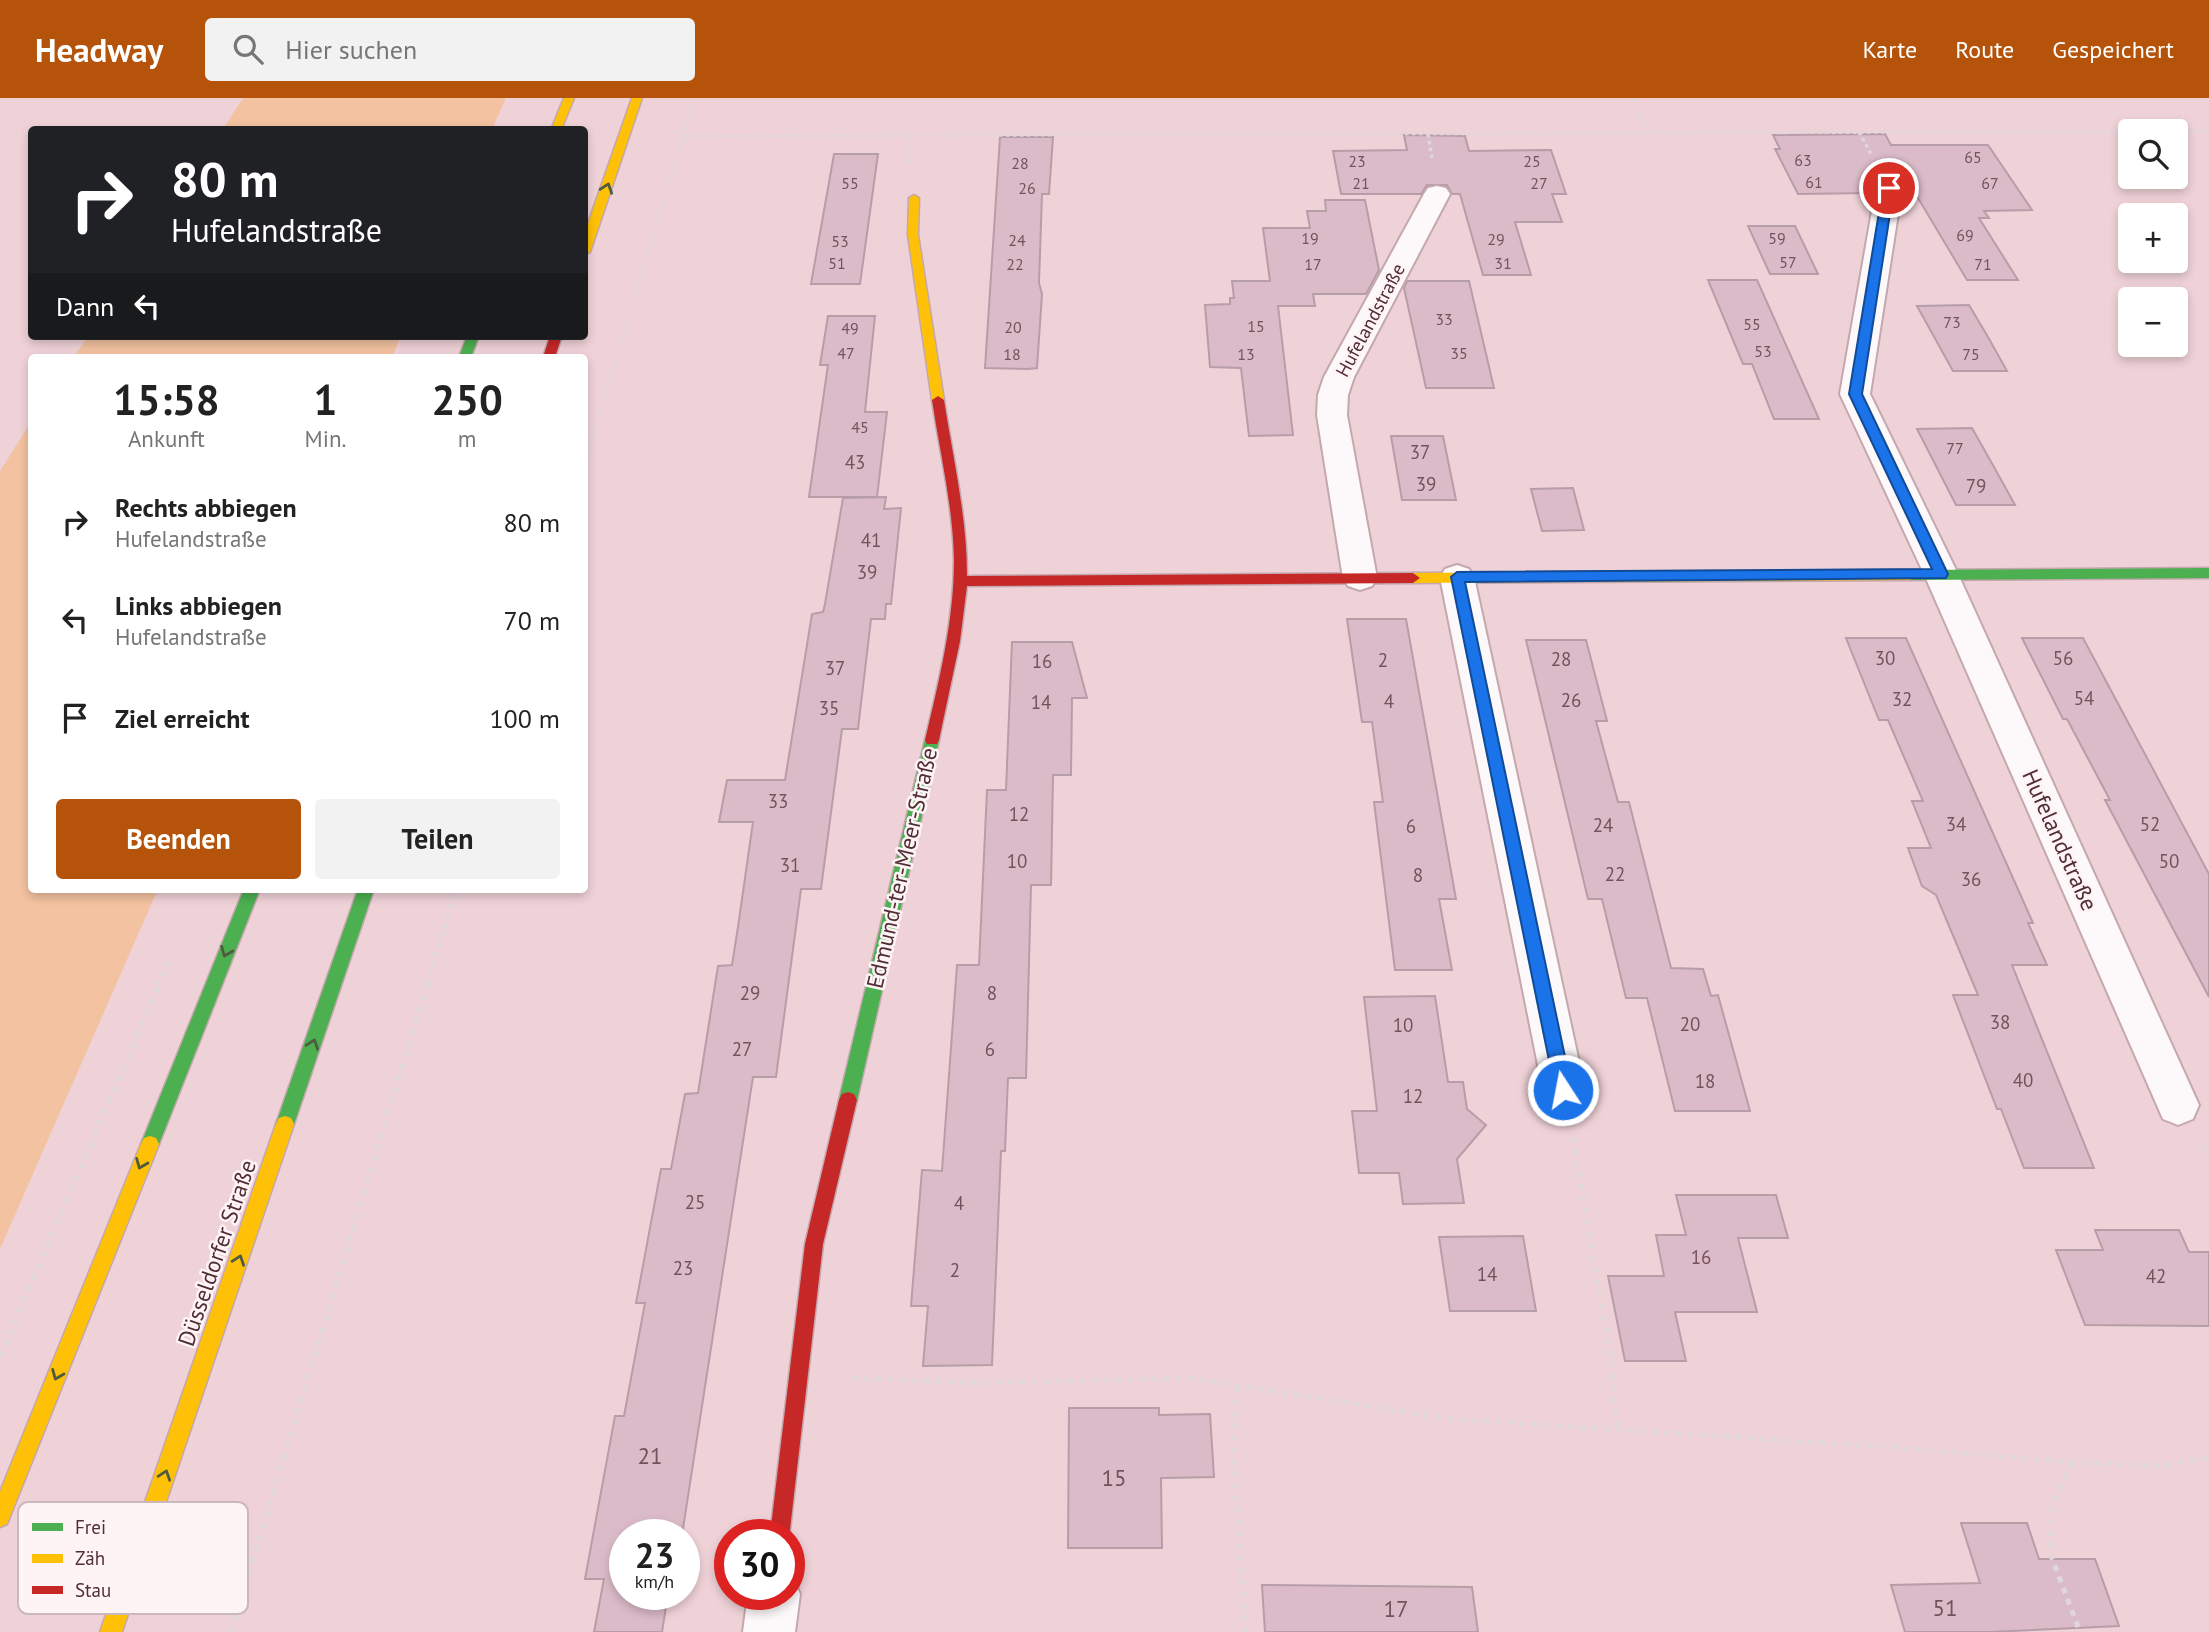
<!DOCTYPE html>
<html lang="de">
<head>
<meta charset="utf-8">
<style>
	body { margin:0; font-family:"PT Sans",sans-serif; background:#f2f2f2; color:#222; height:100vh; display:flex; flex-direction:column; font-size:26px; white-space:nowrap }
	* { box-sizing:border-box; margin:0 }
	p { font-size:23px; color:#767676 }
	.icon { flex:none; width:38px; height:38px; fill:none; stroke:currentColor; stroke-width:2; stroke-linecap:round; stroke-linejoin:round }
	.map { position:relative; flex:1; overflow:hidden }
	.sheet { position:absolute; left:28px; top:256px; width:560px; height:539px; display:flex; flex-direction:column; background:#fff; border-radius:7px; box-shadow:0 4px 10px #0003 }
	.sheet>* { flex:none }
	.guide { position:absolute; left:28px; top:28px; width:560px; height:214px; border-radius:7px; box-shadow:0 4px 10px #0003; background:#202124; color:#fff; overflow:hidden }
	.controls { position:absolute; left:2118px; top:21px; display:grid; gap:14px }
	.controls a { display:grid; place-items:center; width:70px; height:70px; border-radius:7px; background:#fff; box-shadow:0 4px 10px #0003; font-size:35px }
	.speed { position:absolute; left:609px; top:1421px; display:flex; gap:14px; font-size:35px; font-weight:700; text-align:center }
	.speed>* { display:grid; place-content:center; width:91px; height:91px; border-radius:50%; background:#fff; box-shadow:0 4px 10px #0003; line-height:1 }
	.speed small { font-size:18px; font-weight:400 }
	.speed .limit { border:10px solid #d22; background:#fff; color:#111 }
	.pin { position:absolute; display:grid; place-items:center; width:60px; height:60px; color:#fff; margin:-30px; border:4px solid #fff; border-radius:50%; box-shadow:0 2px 7px #0007 }
	.me { position:absolute; width:77px; margin:-38px; rotate:349deg; stroke-linejoin:round; filter:drop-shadow(0 0 5px #0008) }
	.turn { display:flex; align-items:center; gap:24px; height:147px; padding:0 28px; font-size:32px }
	.turn .icon { width:91px; height:91px; stroke-width:2.5 }
	.turn b { display:block; font-size:49px; line-height:60px }
	.then { display:flex; align-items:center; height:66px; padding:0 28px; background:#0003; gap:14px; font-size:26px }
	.eta { display:flex; justify-content:space-evenly; align-items:center; height:119px; text-align:center }
	.eta b { font-size:42px; font-weight:700; line-height:49px }
	.cta { display:flex; gap:14px; margin-top:auto; padding:14px 28px }
	.cta a { flex:1; height:80px; border-radius:7px; background:#b45309; color:#fff; font-size:28px; font-weight:700; line-height:80px; text-align:center }
	.cta a+a { background:#f2f2f2; color:#222 }
	ul { padding:0; list-style:none }
	li { display:flex; align-items:center; gap:21px; height:98px; padding:0 28px }
	li div { flex:1 }
	li b { display:block; font-size:26px }
	li em { font-style:normal }
	header { display:flex; align-items:center; gap:42px; box-sizing:border-box; height:98px; padding:0 35px; background:#b45309; color:#fff }
	header strong { font-size:33px }
	nav { display:flex; gap:38px; margin-inline-start:auto; font-size:24px }
	.search { width:490px; height:63px; background:#f2f2f2; display:flex; align-items:center; gap:18px; box-sizing:border-box; padding:0 24px; border-radius:7px; color:#767676; font-size:26px }
	.map>svg:first-child { display:block }
	.green { fill:#f3c2a0 }
	.building { fill:#dcbbc9; stroke:#b79da8; stroke-width:2 }
	.lines { fill:none; stroke-linecap:round; stroke-linejoin:round }
	.street-casing { stroke:#c4a8ae; stroke-width:4 }
	.fast-casing { stroke:#c4a8ae; stroke-width:3 }
	.slow-casing { stroke:#c4a8ae; stroke-width:3 }
	.jam-casing { stroke:#c4a8ae; stroke-width:3 }
	.path-far2 { stroke:#e1d7da; stroke-width:3.5; stroke-dasharray:3.5 3.5; stroke-linecap:butt }
	.path-far1 { stroke:#e1d7da; stroke-width:4.5; stroke-dasharray:5 5; stroke-linecap:butt }
	.path { stroke:#e1d7da; stroke-width:5; stroke-dasharray:6 6; stroke-linecap:butt }
	.street { fill:#fdf8f9; fill-rule:evenodd }
	.fast { fill:#4caf50; fill-rule:evenodd }
	.slow { fill:#ffc107; fill-rule:evenodd }
	.jam { fill:#c62828; fill-rule:evenodd }
	.oneway { stroke:#4f5b3f }
	.route { fill:#1a73e8; stroke:#114b97; stroke-width:2 }
	.labels { text-anchor:middle; stroke-width:5; stroke-linejoin:round; paint-order:stroke }
	.far-number-label { font-size:16px; fill:#74515b }
	.far-street-label { font-size:19px; fill:#512e36; stroke:#fef4f6 }
	.number-label { font-size:19px; fill:#74515b }
	.street-label { font-size:23px; fill:#512e36; stroke:#fef4f6 }
	.near-number-label { font-size:23px; fill:#74515b }
	.key { fill:#fef4f6; stroke:#cab9bc; stroke-width:2 }
	.key-label { font-size:19px; fill:#512e36 }
</style>
</head>
<body>
<header>
<strong>Headway</strong>
<div class="search"><svg class="icon" aria-label="search" viewBox="0 0 24 24"><circle cx="10" cy="10" r="6"/><path d="M15 15l6 6"/></svg>Hier suchen</div>
<nav><a>Karte</a><a>Route</a><a>Gespeichert</a></nav>
</header>
<div class="map">
<svg width="2209" height="1534" viewBox="0 0 2209 1534">
	<rect width="100%" height="100%" fill="#efd2d8"/>
	<!-- green -->
	<g class="green">
		<path d="M243,0H506L492,31H223Z"/>
		<path d="M88,238H401L392,259H74Z"/>
		<path d="M31,324L32,791H158L0,1151V373Z"/>
	</g>
	<!-- building -->
	<g class="building">
		<path d="M1885,36L1891,47H1988L2032,112L1984,113L1989,120H1979L2018,182H1967L1915,95H1904V89L1899,81H1879L1872,95L1798,96L1775,51H1780L1773,37Z"/>
		<path d="M1404,37L1465,38L1469,53L1551,52L1566,96H1552L1562,124H1515L1531,177H1483L1460,96H1452L1447,87H1427L1421,96H1341L1333,53L1407,52Z"/>
		<path d="M1000,39H1053L1049,96H1042L1039,185L1042,196L1037,270L1028,271L985,270Z"/>
		<path d="M834,56H878L860,186H811Z"/>
		<path d="M1325,102H1365L1379,172L1366,196H1313L1315,208H1278L1293,337L1249,338L1241,270L1210,269L1205,207L1230,206V200H1234L1232,183H1270L1263,130H1310L1307,113H1326Z"/>
		<path d="M1748,128H1795L1818,176H1770Z"/>
		<path d="M1708,182H1757L1819,321H1774L1752,266H1743Z"/>
		<path d="M1407,183H1469L1494,290H1426L1404,190Z"/>
		<path d="M1969,207L1988,239L2007,273H1953L1917,208Z"/>
		<path d="M828,218H875L865,314H887L877,399H809L828,267H820Z"/>
		<path d="M1972,330L1994,369L2015,407H1956L1917,331Z"/>
		<path d="M1391,338H1443L1456,402H1402Z"/>
		<path d="M1573,390L1584,432L1542,433L1531,391Z"/>
		<path d="M886,399L884,411L901,410L891,506H886L885,521H871L858,631H842L821,791H801L776,979H753L682,1437H625V1496H668L662,1534H594L604,1481H585L615,1318H624L645,1205H636L661,1071H671L685,996L698,995L718,868L732,867L738,829L753,724H719L727,682H785L812,516L823,514L825,506L843,400Z"/>
		<path d="M1347,521H1406L1456,801H1439L1452,872H1395L1374,704H1383L1372,624H1362Z"/>
		<path d="M1846,540H1906L2033,825H2028L2047,867H2012L2094,1070H2024L2001,1011H1997L1953,897H1978L1936,797L1922,788L1908,750H1931L1912,703H1923L1888,622H1879Z"/>
		<path d="M2022,540H2083L2209,776V899L2105,702H2110L2067,621H2063Z"/>
		<path d="M1526,542H1586L1607,623H1596L1618,704H1629L1671,870L1703,871L1711,898L1718,897L1750,1013H1675L1647,900H1626L1602,801H1588Z"/>
		<path d="M1012,544H1072L1087,600H1072L1071,677H1053L1051,787H1031L1026,980H1008L1005,1053H1001L992,1267L923,1268L928,1208H911L922,1072L942,1073L957,867H979L987,692H1006Z"/>
		<path d="M1435,898L1448,984H1463L1467,1011L1486,1027L1457,1061L1464,1105L1403,1106L1399,1075H1359L1352,1013H1377L1364,899Z"/>
		<path d="M1676,1097H1776L1788,1140H1738L1757,1214H1675L1686,1263H1625L1608,1178H1664L1656,1137H1686Z"/>
		<path d="M2095,1132H2179L2189,1154H2209V1228L2085,1227L2056,1152H2103Z"/>
		<path d="M1523,1138L1536,1213H1450L1439,1139Z"/>
		<path d="M1069,1310H1159V1317L1210,1316L1214,1379L1161,1380L1162,1450H1068Z"/>
		<path d="M1961,1425H2027L2039,1461H2095L2119,1528L1990,1534H1905L1891,1487L1980,1485Z"/>
		<path d="M1262,1487L1472,1489L1478,1534H1265Z"/>
	</g>
	<g class="lines">
		<!-- street casing -->
		<g class="street-casing">
			<g id="street">
				<path d="M1889,82L1898,84L1902,90L1870,296L1958,476L2199,1007L2193,1021L2178,1027L2163,1021L1924,476L1840,296L1876,90L1880,84Z"/>
				<path d="M1437,88L1446,90L1450,96L1354,279L1348,297L1347,317L1377,480L1372,488L1360,492L1348,488L1343,480L1317,317L1318,297L1324,279L1424,96L1428,90Z"/>
				<path d="M1457,467L1469,471L1474,479L1585,992L1579,1006L1564,1012L1549,1006L1543,992L1440,479L1445,471Z"/>
				<path d="M789,1476L792,1478L800,1496L795,1534H743L748,1496H789Z"/>
			</g>
		</g>
		<!-- fast casing -->
		<g class="fast-casing">
			<g id="fast">
				<path d="M467,238H479L471,259H459Z"/>
				<path d="M2209,470V480L1910,482L1903,477L1910,472Z"/>
				<path d="M932,636L939,642L857,1002L854,1008L848,1010L842,1008L839,1002L925,642Z"/>
				<path d="M244,791H260L159,1046L156,1052L150,1054L144,1052L141,1046Z"/>
				<path d="M358,791H374L294,1026L291,1032L285,1034L279,1032L276,1026Z"/>
			</g>
		</g>
		<!-- slow casing -->
		<g class="slow-casing">
			<g id="slow">
				<path d="M564,0H574L561,32H551Z"/>
				<path d="M632,0H642L590,154L584,157V137Z"/>
				<path d="M914,97L919,100L918,137L944,302L938,306L932,302L908,137L909,100Z"/>
				<path d="M1910,472L1917,477L1910,482L1413,485L1406,480L1413,475Z"/>
				<path d="M285,1018L291,1020L294,1026L122,1534H100L276,1026L279,1020Z"/>
				<path d="M150,1038L156,1040L159,1046L7,1426L0,1429V1394L141,1046L144,1040Z"/>
			</g>
		</g>
		<!-- jam casing -->
		<g class="jam-casing">
			<g id="jam">
				<path d="M550,238H562L555,259H543Z"/>
				<path d="M938,298L944,302C953,361 967,418 967,478L1413,475L1420,480L1413,485L967,488L960,543L939,642L937,646H927L925,642C939,583 954,523 954,462C953,408 940,355 932,302Z"/>
				<path d="M848,994L854,996L857,1002L823,1146L789,1440V1437H770L805,1146L839,1002L842,996Z"/>
			</g>
		</g>
		<!-- path-far2 -->
		<g class="path-far2">
			<path d="M1633,0L1647,35"/>
			<path d="M1859,34L1872,58"/>
			<path d="M1428,36L1432,60"/>
			<path d="M684,38L2209,33"/>
			<path d="M909,65L911,38"/>
			<path d="M584,367L694,0"/>
		</g>
		<!-- path-far1 -->
		<g class="path-far1">
			<path d="M158,887L170,859"/>
			<path d="M427,887L456,791"/>
		</g>
		<!-- path -->
		<g class="path">
			<path d="M1572,1039L1611,1261L1617,1332"/>
			<path d="M2202,1047L2209,1060"/>
			<path d="M0,1259L159,886"/>
			<path d="M851,1280L982,1285L1189,1280L1452,1321L1887,1349L2071,1364L2159,1368L2209,1359"/>
			<path d="M1237,1289L1233,1350L1246,1534"/>
			<path d="M2071,1364L2052,1410L2050,1455L2080,1534"/>
			<path d="M231,1534L427,886"/>
		</g>
		<!-- street -->
		<use href="#street" class="street"/>
		<!-- fast -->
		<use href="#fast" class="fast"/>
		<!-- slow -->
		<use href="#slow" class="slow"/>
		<!-- jam -->
		<use href="#jam" class="jam"/>
	</g>
	<!-- one-way arrows -->
	<defs><path id="oneway-chevron" d="M-2-3.5L2.5 0L-2 3.5" fill="none" stroke-width="1.6" stroke-linecap="round" stroke-linejoin="round" transform="scale(1.75)"/></defs>
	<g class="oneway">
		<use href="#oneway-chevron" transform="translate(607 90) rotate(-71)"/>
		<use href="#oneway-chevron" transform="translate(226 854) rotate(112)"/>
		<use href="#oneway-chevron" transform="translate(313 946) rotate(-71)"/>
		<use href="#oneway-chevron" transform="translate(141 1066) rotate(112)"/>
		<use href="#oneway-chevron" transform="translate(239 1162) rotate(-71)"/>
		<use href="#oneway-chevron" transform="translate(57 1277) rotate(112)"/>
		<use href="#oneway-chevron" transform="translate(165 1377) rotate(-71)"/>
	</g>
	<!-- route -->
	<path class="route" d="M1889,87L1894,90L1862,296L1948,476L1946,480L1465,484L1572,992L1570,998L1563,1000L1557,998L1555,992L1451,479L1457,474L1932,471L1849,296L1883,90Z"/>
	<g class="labels">
		<!-- far-number labels -->
		<g class="far-number-label">
			<text x="1973" y="65">65</text>
			<text x="1803" y="68">63</text>
			<text x="1357" y="69">23</text>
			<text x="1532" y="69">25</text>
			<text x="1020" y="71">28</text>
			<text x="1814" y="90">61</text>
			<text x="850" y="91">55</text>
			<text x="1361" y="91">21</text>
			<text x="1539" y="91">27</text>
			<text x="1990" y="91">67</text>
			<text x="1027" y="96">26</text>
			<text x="1965" y="143">69</text>
			<text x="1310" y="146">19</text>
			<text x="1777" y="146">59</text>
			<text x="1496" y="147">29</text>
			<text x="1017" y="148">24</text>
			<text x="840" y="149">53</text>
			<text x="1788" y="170">57</text>
			<text x="837" y="171">51</text>
			<text x="1503" y="171">31</text>
			<text x="1015" y="172">22</text>
			<text x="1313" y="172">17</text>
			<text x="1983" y="172">71</text>
			<text x="1444" y="227">33</text>
			<text x="1952" y="230">73</text>
			<text x="1752" y="232">55</text>
			<text x="1256" y="234">15</text>
			<text x="1013" y="235">20</text>
			<text x="850" y="236">49</text>
			<text x="1763" y="259">53</text>
			<text x="846" y="261">47</text>
			<text x="1459" y="261">35</text>
			<text x="1012" y="262">18</text>
			<text x="1246" y="262">13</text>
			<text x="1971" y="262">75</text>
			<text x="860" y="335">45</text>
			<text x="1955" y="356">77</text>
		</g>
		<!-- far-street labels -->
		<g class="far-street-label">
			<text transform="translate(1370 222) rotate(-62)" y="7">Hufelandstraße</text>
		</g>
		<!-- number labels -->
		<g class="number-label">
			<text x="1420" y="361">37</text>
			<text x="855" y="371">43</text>
			<text x="1426" y="393">39</text>
			<text x="1976" y="395">79</text>
			<text x="871" y="449">41</text>
			<text x="867" y="481">39</text>
			<text x="1885" y="567">30</text>
			<text x="2063" y="567">56</text>
			<text x="1561" y="568">28</text>
			<text x="1383" y="569">2</text>
			<text x="1042" y="570">16</text>
			<text x="835" y="577">37</text>
			<text x="2084" y="607">54</text>
			<text x="1902" y="608">32</text>
			<text x="1571" y="609">26</text>
			<text x="1389" y="610">4</text>
			<text x="1041" y="611">14</text>
			<text x="829" y="617">35</text>
			<text x="778" y="710">33</text>
			<text x="1019" y="723">12</text>
			<text x="1956" y="733">34</text>
			<text x="2150" y="733">52</text>
			<text x="1603" y="734">24</text>
			<text x="1411" y="735">6</text>
			<text x="1017" y="770">10</text>
			<text x="2169" y="770">50</text>
			<text x="790" y="774">31</text>
			<text x="1615" y="783">22</text>
			<text x="1418" y="784">8</text>
			<text x="1971" y="788">36</text>
			<text x="750" y="902">29</text>
			<text x="992" y="902">8</text>
			<text x="2000" y="931">38</text>
			<text x="1690" y="933">20</text>
			<text x="1403" y="934">10</text>
			<text x="742" y="958">27</text>
			<text x="990" y="958">6</text>
			<text x="2023" y="989">40</text>
			<text x="1705" y="990">18</text>
			<text x="1413" y="1005">12</text>
			<text x="695" y="1111">25</text>
			<text x="959" y="1112">4</text>
			<text x="1701" y="1166">16</text>
			<text x="683" y="1177">23</text>
			<text x="955" y="1179">2</text>
			<text x="1487" y="1183">14</text>
			<text x="2156" y="1185">42</text>
		</g>
		<!-- street labels -->
		<g class="street-label">
			<text transform="translate(2060 742) rotate(66)" y="8">Hufelandstraße</text>
			<text transform="translate(902 770) rotate(-77)" y="8">Edmund-ter-Meer-Straße</text>
			<text transform="translate(217 1155) rotate(-71)" y="8">Düsseldorfer Straße</text>
		</g>
		<!-- near-number labels -->
		<g class="near-number-label">
			<text x="650" y="1366">21</text>
			<text x="1114" y="1388">15</text>
			<text x="1945" y="1518">51</text>
			<text x="1396" y="1519">17</text>
		</g>
	</g>
	<!-- legend -->
	<rect x="18" y="1404" width="230" height="112" rx="10" class="key"/>
	<rect x="32" y="1425" width="31" height="8" fill="#4caf50"/>
	<rect x="32" y="1456" width="31" height="9" fill="#ffc107"/>
	<rect x="32" y="1488" width="31" height="8" fill="#c62828"/>
	<g class="key-label">
		<text x="75" y="1436">Frei</text>
		<text x="75" y="1467">Zäh</text>
		<text x="75" y="1499">Stau</text>
	</g>
</svg>
<div class="controls">
<a><svg class="icon" aria-label="search" viewBox="0 0 24 24"><circle cx="10" cy="10" r="6"/><path d="M15 15l6 6"/></svg></a>
<a>+</a>
<a>−</a>
</div>
<div class="speed"><div>23<small>km/h</small></div><div class="limit">30</div></div>
<div class="pin" style="left:1889px;top:90px;background:#d93025"><svg class="icon" aria-label="arrive" viewBox="0 0 24 24"><path d="M6 21V4h12l-3 4 3 4H6"/></svg></div>
<svg class="me" style="left:1563px;top:992px" viewBox="-20 -20 40 40"><circle r="17" fill="#1a73e8" stroke="#fff" stroke-width="3"/><path d="M0-11L8 9 0 5-8 9z" fill="#fff"/></svg>
<div class="guide">
<div class="turn"><svg class="icon" aria-label="right" viewBox="0 0 24 24"><path d="M7 20v-9h11M14 6l5 5-5 5"/></svg><div><b>80 m</b>Hufelandstraße</div></div>
<div class="then">Dann<svg class="icon" aria-label="left" viewBox="0 0 24 24"><path d="M17 20v-9H6M10 6l-5 5 5 5"/></svg></div>
</div>
<section class="sheet">
<div class="eta">
<div><b>15:58</b><p>Ankunft</p></div>
<div><b>1</b><p>Min.</p></div>
<div><b>250</b><p>m</p></div>
</div>
<ul>
<li><svg class="icon" aria-label="right" viewBox="0 0 24 24"><path d="M7 20v-9h11M14 6l5 5-5 5"/></svg><div><b>Rechts abbiegen</b><p>Hufelandstraße</p></div><em>80 m</em></li>
<li><svg class="icon" aria-label="left" viewBox="0 0 24 24"><path d="M17 20v-9H6M10 6l-5 5 5 5"/></svg><div><b>Links abbiegen</b><p>Hufelandstraße</p></div><em>70 m</em></li>
<li><svg class="icon" aria-label="arrive" viewBox="0 0 24 24"><path d="M6 21V4h12l-3 4 3 4H6"/></svg><div><b>Ziel erreicht</b></div><em>100 m</em></li>
</ul>
<div class="cta"><a>Beenden</a><a>Teilen</a></div>
</section>
</div>
</body>
</html>
